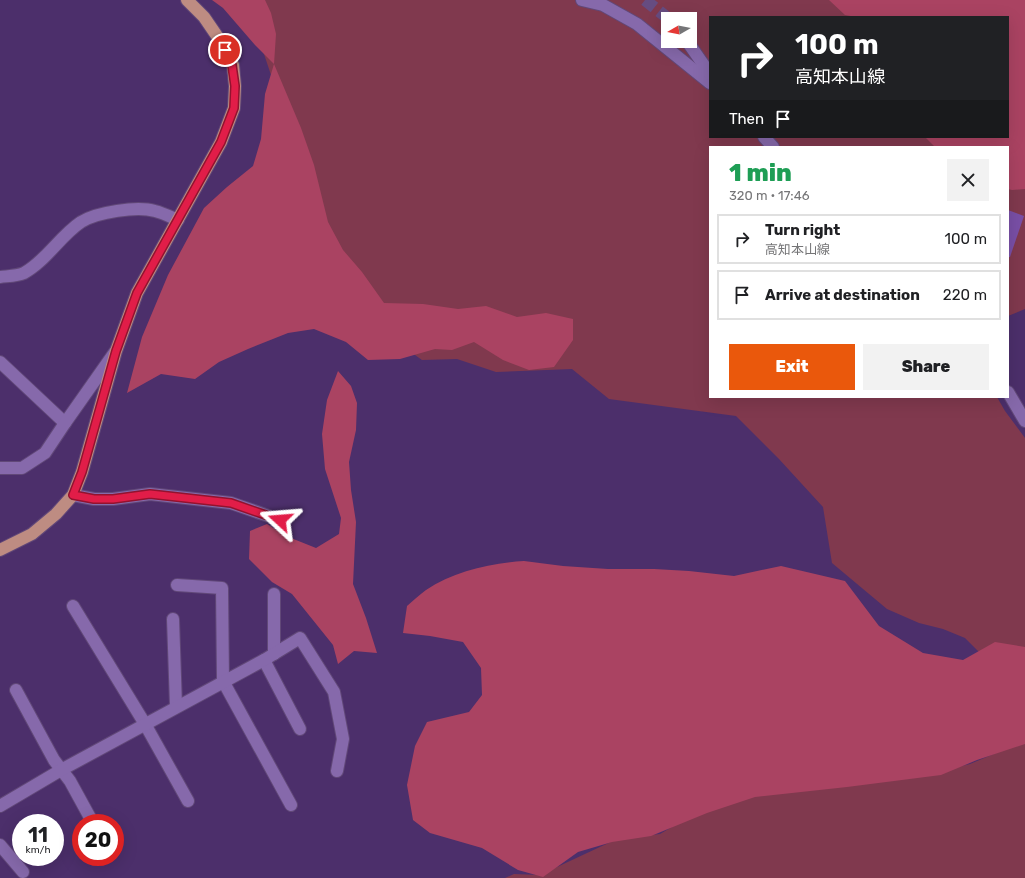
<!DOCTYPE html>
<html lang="en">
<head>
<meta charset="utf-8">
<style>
	body { margin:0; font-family:Rubik,"Noto Sans JP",sans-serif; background:#f2f2f2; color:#202124; height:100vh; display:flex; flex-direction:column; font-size:15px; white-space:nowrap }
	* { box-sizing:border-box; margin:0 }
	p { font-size:13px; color:#757577 }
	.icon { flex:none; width:22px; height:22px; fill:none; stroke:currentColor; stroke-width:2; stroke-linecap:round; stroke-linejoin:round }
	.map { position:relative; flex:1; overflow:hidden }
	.details { position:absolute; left:709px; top:146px; width:300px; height:252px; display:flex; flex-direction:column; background:#fff; border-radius:0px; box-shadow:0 4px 16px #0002 }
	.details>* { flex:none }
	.top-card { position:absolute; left:709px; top:16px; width:300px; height:122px; border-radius:0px; box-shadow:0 4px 16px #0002; background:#202124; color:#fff; overflow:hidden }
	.needle { width:26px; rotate:261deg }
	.fabs { position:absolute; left:661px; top:12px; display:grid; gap:8px }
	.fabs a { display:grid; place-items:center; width:36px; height:36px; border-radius:0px; background:#fff; box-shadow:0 4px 16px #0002; font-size:20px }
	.speed { position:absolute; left:12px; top:814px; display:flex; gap:8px; font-size:20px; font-weight:700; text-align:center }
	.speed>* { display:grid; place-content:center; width:52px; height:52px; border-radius:50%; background:#fff; box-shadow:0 4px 16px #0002; line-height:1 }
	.speed small { font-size:10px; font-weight:400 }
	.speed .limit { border:6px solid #d22; background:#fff; color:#111 }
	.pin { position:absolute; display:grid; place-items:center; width:34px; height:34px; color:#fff; margin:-17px; border:2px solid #fff; border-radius:50%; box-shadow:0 1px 4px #0007 }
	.me { position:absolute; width:44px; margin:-22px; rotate:289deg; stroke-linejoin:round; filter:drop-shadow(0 0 3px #0008) }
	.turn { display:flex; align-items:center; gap:14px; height:84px; padding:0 20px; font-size:18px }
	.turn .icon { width:52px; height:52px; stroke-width:2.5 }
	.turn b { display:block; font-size:28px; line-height:34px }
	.then { display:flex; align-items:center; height:38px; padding:0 20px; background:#0003; gap:8px; font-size:15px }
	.round { display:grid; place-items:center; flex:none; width:42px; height:42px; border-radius:0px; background:#f2f2f2 }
	.head { display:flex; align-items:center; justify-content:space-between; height:68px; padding:0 20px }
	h1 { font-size:24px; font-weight:800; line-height:30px; color:#1e9e55 }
	.cta { display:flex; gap:8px; margin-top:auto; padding:8px 20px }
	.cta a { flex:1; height:46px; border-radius:0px; background:#ea580c; color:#fff; font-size:16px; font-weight:800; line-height:46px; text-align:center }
	.cta a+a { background:#f2f2f2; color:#202124 }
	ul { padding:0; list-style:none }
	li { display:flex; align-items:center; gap:12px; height:50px; margin:0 8px 6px; padding:0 12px; border:2px solid #e0e0e0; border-radius:0px }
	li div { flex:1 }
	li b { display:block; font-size:15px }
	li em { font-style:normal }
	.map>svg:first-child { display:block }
	.green { fill:#80394e; fill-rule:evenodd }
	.forest { fill:#aa4362 }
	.building { fill:#794fa6 }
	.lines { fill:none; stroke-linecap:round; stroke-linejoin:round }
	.minor-tunnel { stroke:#664c81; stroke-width:12; stroke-dasharray:12 6; stroke-linecap:butt }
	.minor-casing { stroke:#614878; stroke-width:14 }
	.major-casing { stroke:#614878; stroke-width:14 }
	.minor { stroke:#8669ab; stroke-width:12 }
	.major { stroke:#be8c82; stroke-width:12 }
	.route-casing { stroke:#92132f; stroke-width:10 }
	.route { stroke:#e11d48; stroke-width:7 }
</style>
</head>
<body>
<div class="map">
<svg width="1025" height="878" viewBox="0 0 1025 878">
	<rect width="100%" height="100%" fill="#4c2f6b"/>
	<!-- green -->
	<g class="green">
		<path d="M246,0H854L884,17H710V137H933L941,147H710V397H997L1005,411L1025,438V698L965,638L943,629L919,623L887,609L832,563L823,507L779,459L736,416L609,399L572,369L496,372L457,359L422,360L376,327L354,306L280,102ZM668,19H690V41H668Z"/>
		<path d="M1008,181L1025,188V309L1008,316Z"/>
		<path d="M1025,736V878H505L514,874L540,875L617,839L660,834L687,818L709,801L911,778L970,764L1020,743Z"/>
	</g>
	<!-- forest -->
	<g class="forest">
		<path d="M212,0H265L271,13L276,34L274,64L301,128L314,165L328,222L343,250L362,272L384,303L423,304L458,309L486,306L517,317L546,313L573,319V340L554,367L529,370L503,360L474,342L452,350L435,349L400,359L368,360L346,342L314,329L288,333L248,349L219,362L195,379L161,374L127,393L142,337L168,275L204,208L227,187L253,166L261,139L265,94L274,64L255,45L223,8Z"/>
		<path d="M829,0H1025V189L1012,190L1008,189V147H935L925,137H1008V17H856L845,15Z"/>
		<path d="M338,371L351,386L357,403L356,430L349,462L351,490L356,522L353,584L366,618L377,653L354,651L338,664L333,645L292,594L272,582L249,559L250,531L267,524L286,536L316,548L339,534L341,518L325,469L322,434L327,400Z"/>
		<path d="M524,561L563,566L608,569H654L689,571L734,576L781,566L845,581L879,626L923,653L963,660L995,642L1025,647V744L977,760L941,775L847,787L755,797L707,813L651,836L612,842L578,852L543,877L518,870L482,848L430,833L413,820L407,785L415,746L427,722L469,712L482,695L481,668L463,642L430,636L403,633L407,606C413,601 419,595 426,590C454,571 491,563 524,561Z"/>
	</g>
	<!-- building -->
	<path class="building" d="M1008,210L1024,216L1010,257H1008Z"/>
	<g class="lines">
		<!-- minor-tunnel -->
		<path class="minor-tunnel" d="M645,0L669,19"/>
		<!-- minor casing -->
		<g class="minor-casing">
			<g id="minor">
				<path d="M582,0L603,5L637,24L710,83"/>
				<path d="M687,41L710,74"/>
				<path d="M764,137L773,147"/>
				<path d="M0,277C8,276 17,276 24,273C46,261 60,236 81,222C97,212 137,206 155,211C163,213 171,217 178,220"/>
				<path d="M0,362L65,423"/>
				<path d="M1008,392L1025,421"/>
				<path d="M0,468H22L45,453L65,423L115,352"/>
				<path d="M73,495L94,499H113L150,494L231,503L280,520"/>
				<path d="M177,585L222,588L223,681L291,805"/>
				<path d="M274,594V654"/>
				<path d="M73,606L145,724L188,801"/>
				<path d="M173,619L176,706"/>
				<path d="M264,660L300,729"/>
				<path d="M16,690L54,760L70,781L93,823"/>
				<path d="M0,806L61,770L264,660L300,638L334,692L343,739L337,771"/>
				<path d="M0,845L23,872"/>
			</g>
		</g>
		<!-- major casing -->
		<g class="major-casing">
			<path id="major" d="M0,550L32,534L56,514L73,495L82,472L116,351L137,293L221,142L234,108L235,86L233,65L225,50L217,36L204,17L187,0"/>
		</g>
		<!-- minor -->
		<use href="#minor" class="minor"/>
		<!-- major -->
		<use href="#major" class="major"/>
	</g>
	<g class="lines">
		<!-- route casing -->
		<g class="route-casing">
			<path id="route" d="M225,50L232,65L235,86L234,108L221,142L137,293L116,351L82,472L73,495L94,499H113L150,494L231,503L280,520"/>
		</g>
		<!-- route -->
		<use href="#route" class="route"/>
	</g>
</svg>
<div class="fabs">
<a><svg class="needle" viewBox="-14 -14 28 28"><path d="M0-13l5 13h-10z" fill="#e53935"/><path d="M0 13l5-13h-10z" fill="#757577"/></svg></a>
</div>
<div class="speed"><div>11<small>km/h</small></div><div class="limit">20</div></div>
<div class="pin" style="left:225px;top:50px;background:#d93025"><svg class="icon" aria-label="arrive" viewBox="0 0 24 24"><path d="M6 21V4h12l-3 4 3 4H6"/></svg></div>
<svg class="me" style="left:280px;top:520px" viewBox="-20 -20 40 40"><path d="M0-17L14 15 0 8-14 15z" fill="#e11d48" stroke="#fff" stroke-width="4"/></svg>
<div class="top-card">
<div class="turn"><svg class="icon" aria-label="right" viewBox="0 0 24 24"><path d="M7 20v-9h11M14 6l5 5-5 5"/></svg><div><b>100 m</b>高知本山線</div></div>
<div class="then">Then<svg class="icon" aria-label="arrive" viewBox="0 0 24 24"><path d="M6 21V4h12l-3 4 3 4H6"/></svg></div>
</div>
<section class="details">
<div class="head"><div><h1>1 min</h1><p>320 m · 17:46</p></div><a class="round"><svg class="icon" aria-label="close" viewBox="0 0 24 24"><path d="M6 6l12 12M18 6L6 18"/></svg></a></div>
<ul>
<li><svg class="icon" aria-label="right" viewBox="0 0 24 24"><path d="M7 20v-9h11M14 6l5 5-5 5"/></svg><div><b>Turn right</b><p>高知本山線</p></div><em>100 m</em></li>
<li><svg class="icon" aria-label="arrive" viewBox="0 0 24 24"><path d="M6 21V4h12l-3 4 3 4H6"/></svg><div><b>Arrive at destination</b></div><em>220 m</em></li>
</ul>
<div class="cta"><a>Exit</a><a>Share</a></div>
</section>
</div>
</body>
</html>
